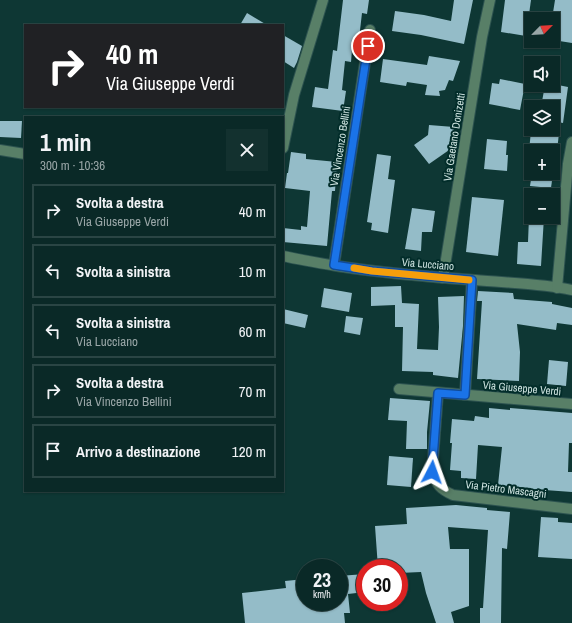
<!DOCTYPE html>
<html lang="it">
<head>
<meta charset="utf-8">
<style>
	body { margin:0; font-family:"Archivo Narrow",sans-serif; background:#13312f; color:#f1f3f6; height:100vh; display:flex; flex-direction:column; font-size:15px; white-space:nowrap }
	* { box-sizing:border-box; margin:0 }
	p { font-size:13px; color:#99a6a7 }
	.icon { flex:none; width:22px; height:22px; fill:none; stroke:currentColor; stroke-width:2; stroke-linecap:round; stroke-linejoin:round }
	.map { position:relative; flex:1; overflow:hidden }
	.side { position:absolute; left:24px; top:116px; width:260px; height:376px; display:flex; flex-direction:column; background:#0a2927; border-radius:0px; box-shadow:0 1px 3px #0004,0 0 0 1px #2a4544 }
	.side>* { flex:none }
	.guide { position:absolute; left:24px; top:24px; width:260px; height:84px; border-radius:0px; box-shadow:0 1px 3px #0004,0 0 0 1px #2a4544; background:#202124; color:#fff; overflow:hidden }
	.needle { width:26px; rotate:66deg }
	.controls { position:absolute; left:524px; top:12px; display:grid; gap:8px }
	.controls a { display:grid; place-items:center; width:36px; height:36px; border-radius:0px; background:#0a2927; box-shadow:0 1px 3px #0004,0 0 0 1px #2a4544; font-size:20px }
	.speed { position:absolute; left:296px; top:559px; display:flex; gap:8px; font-size:20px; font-weight:700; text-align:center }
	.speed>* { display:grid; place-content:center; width:52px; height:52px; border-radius:50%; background:#0a2927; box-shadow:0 1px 3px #0004,0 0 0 1px #2a4544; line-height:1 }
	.speed small { font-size:10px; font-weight:400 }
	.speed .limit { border:6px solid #d22; background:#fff; color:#111 }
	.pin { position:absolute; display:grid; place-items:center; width:34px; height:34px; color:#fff; margin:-17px; border:2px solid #fff; border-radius:50%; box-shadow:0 1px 4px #0007 }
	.me { position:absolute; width:44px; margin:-22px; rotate:4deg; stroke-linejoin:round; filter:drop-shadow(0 0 3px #0008) }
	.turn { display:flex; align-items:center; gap:14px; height:84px; padding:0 16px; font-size:18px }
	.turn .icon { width:52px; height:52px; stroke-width:2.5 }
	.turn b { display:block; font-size:28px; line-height:34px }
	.round { display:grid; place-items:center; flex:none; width:42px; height:42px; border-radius:0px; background:#13312f }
	.head { display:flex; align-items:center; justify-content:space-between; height:68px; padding:0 16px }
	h1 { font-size:24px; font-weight:800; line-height:30px }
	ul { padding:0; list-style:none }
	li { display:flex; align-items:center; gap:12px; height:54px; margin:0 8px 6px; padding:0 8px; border:2px solid #2a4544; border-radius:0px }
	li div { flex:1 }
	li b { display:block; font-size:15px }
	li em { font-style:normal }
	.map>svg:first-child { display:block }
	.building { fill:#94bcc8 }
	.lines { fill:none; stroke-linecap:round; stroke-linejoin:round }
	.minor-casing { stroke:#2d5350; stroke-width:12 }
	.minor { stroke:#587f67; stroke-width:10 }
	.route-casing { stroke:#114b97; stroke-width:10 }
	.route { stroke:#1a73e8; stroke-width:7 }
	.slow { stroke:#f59e0b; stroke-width:7 }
	.labels { text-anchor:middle; stroke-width:4; stroke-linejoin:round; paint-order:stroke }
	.street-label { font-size:11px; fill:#cee3e0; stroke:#022d2a }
</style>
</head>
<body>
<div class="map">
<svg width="572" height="623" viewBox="0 0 572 623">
	<rect width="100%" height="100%" fill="#0e3734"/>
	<!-- building -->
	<g class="building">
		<path d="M343,0H369L367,14L362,13L359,39L353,38L351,62L345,61L342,90L346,91L343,111L312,107L315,87L328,89L333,50L337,51Z"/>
		<path d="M454,0H473L464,44L421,35L392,31L395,11L424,15L451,21Z"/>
		<path d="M505,0H531L526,36L501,32Z"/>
		<path d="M555,0H572V43L553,40V19H552Z"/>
		<path d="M247,13L267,25H240Z"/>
		<path d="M283,35L302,46L297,62L294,68L283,61Z"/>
		<path d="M429,56L460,61L453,81L449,80L445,90L439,91L440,96L425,95L427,85L407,82L406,86L380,82L383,59L427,65Z"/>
		<path d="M500,79L525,84L520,110L489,104L492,83L499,84Z"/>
		<path d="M545,85H558L568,87L563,123L553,121V107H541Z"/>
		<path d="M0,121H22L21,138L0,137Z"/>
		<path d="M429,125L454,127L452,148L429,164L414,145L428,135Z"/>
		<path d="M531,131L559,133L557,151H529Z"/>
		<path d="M487,139L507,141L506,155H508L507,171L484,169Z"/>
		<path d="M291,152L306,154V159L337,162L335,191H332L327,246L283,242V228L301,230V226L307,227L310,191L285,188L287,173H288Z"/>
		<path d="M377,154L391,156L388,179L395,180L388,233L371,230L372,223L367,222Z"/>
		<path d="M532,173H553L551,188L530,186Z"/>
		<path d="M472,197L504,200L498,256L466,252Z"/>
		<path d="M412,208L435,211L432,232H422L421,251L405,249Z"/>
		<path d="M529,217H544L541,266L517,264L518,242H528Z"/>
		<path d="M401,286L402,303L419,304L417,349L438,350L439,327L438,297L464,296L463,326L458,378L433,375V372L402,371L403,327H395V305L371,306V287Z"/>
		<path d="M324,288L352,293L349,312L321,307Z"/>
		<path d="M478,291L513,293L514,299L552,302V304L572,308V325L557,323L556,330L517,324L520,352L519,381L477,379L482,301H477Z"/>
		<path d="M283,309L308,315L305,328L283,323Z"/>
		<path d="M346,316L363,318L360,335L344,332Z"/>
		<path d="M549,360L568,362L566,386L547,384Z"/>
		<path d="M390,398L430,401L427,432V449H406L407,421L388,420Z"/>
		<path d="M489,408L510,410V408L572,413V443H569L568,472H572V492L531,489V488L498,485L502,447L478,445L476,479L461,478V471L450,470L452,443H450L452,419L474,421L475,416L489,418Z"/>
		<path d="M389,456L413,458L411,487L387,485Z"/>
		<path d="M456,505L487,508V510L510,512L507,549L502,548L501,623H480V608H483L488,530L448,527L450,549H469V606L451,612L454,623H436L426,593L421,572L399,573V568H378L375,526L407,524L406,508Z"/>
		<path d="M541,517L558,518V522L572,523V559L538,557Z"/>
		<path d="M365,574V592L348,594L350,613H344L345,623H245L242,593L286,588L285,581L305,579V602H339V576Z"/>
	</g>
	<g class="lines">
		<!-- minor casing -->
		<g class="minor-casing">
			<g id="minor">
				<path d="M283,148L294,95L323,0"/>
				<path d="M0,150L25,154"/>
				<path d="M283,256C301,260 319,263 337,266C383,273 429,277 475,280C507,283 541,283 572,290"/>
				<path d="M334,265L370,30"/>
				<path d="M443,278L482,37L490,0"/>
				<path d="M557,288L568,164L572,142"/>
				<path d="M399,389L572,404"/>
				<path d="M438,393L432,472C437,485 440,489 453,495L572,509"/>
				<path d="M465,395L472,280"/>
			</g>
		</g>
		<!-- minor -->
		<use href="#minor" class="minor"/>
	</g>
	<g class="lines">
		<!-- route casing -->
		<g class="route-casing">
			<path id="route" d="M368,46L334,265L372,271L472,280L465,395L438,393L432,472"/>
		</g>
		<!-- route -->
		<use href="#route" class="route"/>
		<!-- slow -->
		<path class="slow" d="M354,268L372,271L469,280"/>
	</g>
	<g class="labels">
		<!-- street labels -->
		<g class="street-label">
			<text transform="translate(454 137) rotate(-81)" y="4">Via Gaetano Donizetti</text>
			<text transform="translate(340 146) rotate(-81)" y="4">Via Vincenzo Bellini</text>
			<text transform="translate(428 264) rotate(5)" y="4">Via Lucciano</text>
			<text transform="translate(522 388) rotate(5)" y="4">Via Giuseppe Verdi</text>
			<text transform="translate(506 489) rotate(7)" y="4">Via Pietro Mascagni</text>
		</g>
	</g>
</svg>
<div class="controls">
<a><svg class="needle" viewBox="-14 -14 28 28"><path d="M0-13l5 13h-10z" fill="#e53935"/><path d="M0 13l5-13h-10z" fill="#99a6a7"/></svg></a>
<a><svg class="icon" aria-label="sound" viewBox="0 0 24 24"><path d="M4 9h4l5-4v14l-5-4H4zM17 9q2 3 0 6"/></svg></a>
<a><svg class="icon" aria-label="layers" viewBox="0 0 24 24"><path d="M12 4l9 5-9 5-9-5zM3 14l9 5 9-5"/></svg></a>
<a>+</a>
<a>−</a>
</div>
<div class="speed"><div>23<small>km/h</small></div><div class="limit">30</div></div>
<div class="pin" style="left:368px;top:46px;background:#d93025"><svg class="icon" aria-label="arrive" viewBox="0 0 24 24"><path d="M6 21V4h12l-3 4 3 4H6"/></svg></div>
<svg class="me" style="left:432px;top:472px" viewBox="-20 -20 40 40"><path d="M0-17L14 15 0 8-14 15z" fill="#1a73e8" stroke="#fff" stroke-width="4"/></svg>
<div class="guide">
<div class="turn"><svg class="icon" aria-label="right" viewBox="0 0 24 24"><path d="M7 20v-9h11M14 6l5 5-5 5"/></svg><div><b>40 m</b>Via Giuseppe Verdi</div></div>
</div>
<section class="side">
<div class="head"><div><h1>1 min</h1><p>300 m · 10:36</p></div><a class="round"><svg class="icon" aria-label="close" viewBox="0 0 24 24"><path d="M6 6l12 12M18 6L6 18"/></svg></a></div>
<ul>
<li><svg class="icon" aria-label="right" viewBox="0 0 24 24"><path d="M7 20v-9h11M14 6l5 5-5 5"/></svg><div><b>Svolta a destra</b><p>Via Giuseppe Verdi</p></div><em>40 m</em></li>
<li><svg class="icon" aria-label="left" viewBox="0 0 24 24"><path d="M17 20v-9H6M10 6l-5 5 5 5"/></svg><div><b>Svolta a sinistra</b></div><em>10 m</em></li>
<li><svg class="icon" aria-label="left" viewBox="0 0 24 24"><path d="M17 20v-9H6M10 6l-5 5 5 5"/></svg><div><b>Svolta a sinistra</b><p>Via Lucciano</p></div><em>60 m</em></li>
<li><svg class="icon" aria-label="right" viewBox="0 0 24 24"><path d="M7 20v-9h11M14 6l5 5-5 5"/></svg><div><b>Svolta a destra</b><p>Via Vincenzo Bellini</p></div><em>70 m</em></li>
<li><svg class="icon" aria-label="arrive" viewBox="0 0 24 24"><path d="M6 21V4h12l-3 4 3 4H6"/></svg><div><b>Arrivo a destinazione</b></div><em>120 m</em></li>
</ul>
</section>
</div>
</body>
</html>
